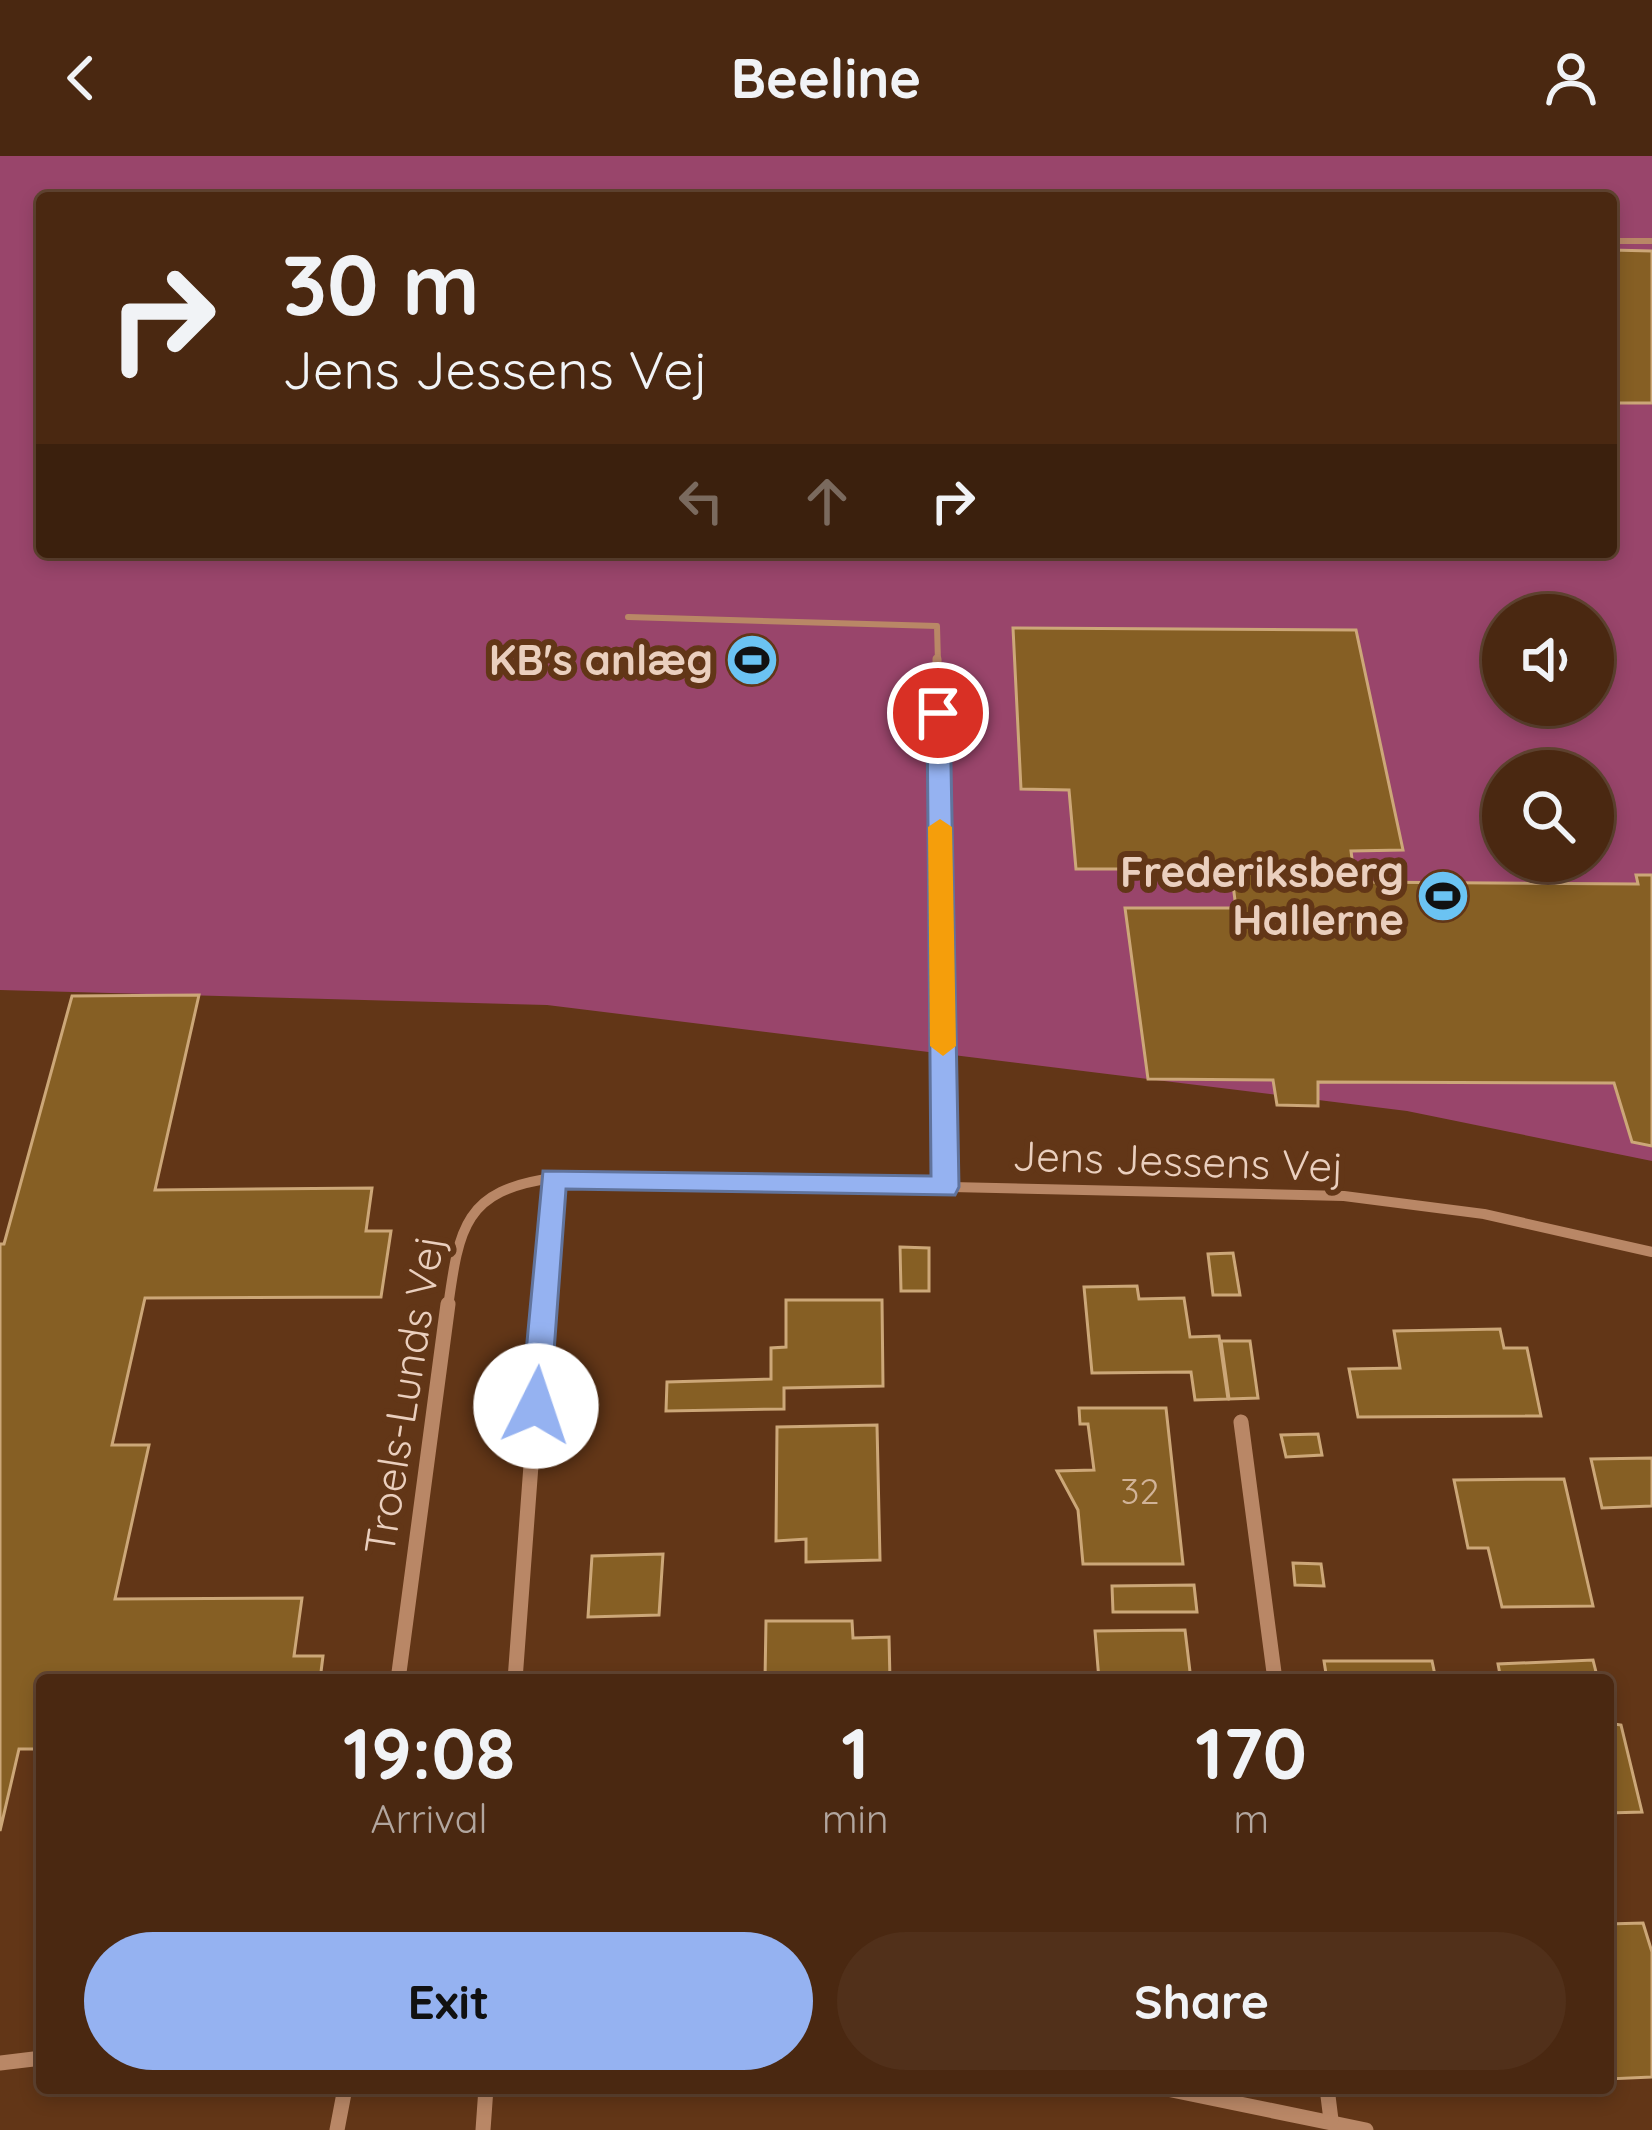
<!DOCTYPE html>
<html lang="en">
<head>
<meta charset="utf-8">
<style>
	body { margin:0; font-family:Quicksand,sans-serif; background:#51301a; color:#f1f3f6; height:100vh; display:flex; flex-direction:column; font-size:45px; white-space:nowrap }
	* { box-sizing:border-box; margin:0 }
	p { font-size:39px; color:#b2a69f }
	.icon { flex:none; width:66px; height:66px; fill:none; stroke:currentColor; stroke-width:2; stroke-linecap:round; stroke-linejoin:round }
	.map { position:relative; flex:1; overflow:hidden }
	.sheet { position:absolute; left:36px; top:1518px; width:1578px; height:420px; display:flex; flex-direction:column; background:#4a2811; border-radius:12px; box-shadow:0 6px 18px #0003,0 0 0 3px #614431 }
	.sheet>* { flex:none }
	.banner { position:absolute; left:36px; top:36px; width:1581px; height:366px; border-radius:12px; box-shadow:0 6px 18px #0003,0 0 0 3px #614431; background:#4a2811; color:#f1f3f6; overflow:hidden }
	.fabs { position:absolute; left:1482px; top:438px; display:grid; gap:24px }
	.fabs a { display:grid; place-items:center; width:132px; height:132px; border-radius:50%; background:#4a2811; box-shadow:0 6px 18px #0003,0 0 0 3px #614431; font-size:60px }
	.pin { position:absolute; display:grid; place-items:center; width:102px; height:102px; color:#fff; margin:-51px; border:6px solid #fff; border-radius:50%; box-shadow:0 3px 12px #0007 }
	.me { position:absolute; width:132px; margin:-66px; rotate:4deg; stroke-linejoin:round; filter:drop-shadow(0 0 9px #0008) }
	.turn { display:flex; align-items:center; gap:42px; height:252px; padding:0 48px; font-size:54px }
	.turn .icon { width:156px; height:156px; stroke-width:2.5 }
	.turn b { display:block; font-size:84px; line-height:102px }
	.lanes { display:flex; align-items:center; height:114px; padding:0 48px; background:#0003; justify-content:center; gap:60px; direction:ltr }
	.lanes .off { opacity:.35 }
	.eta { display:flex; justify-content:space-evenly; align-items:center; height:204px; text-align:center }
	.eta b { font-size:72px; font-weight:800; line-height:84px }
	.cta { display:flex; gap:24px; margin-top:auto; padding:24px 48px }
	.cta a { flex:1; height:138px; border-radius:72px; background:#95b2f1; color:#111; font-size:48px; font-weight:800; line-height:138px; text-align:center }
	.cta a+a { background:#51301a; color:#f1f3f6 }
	header { display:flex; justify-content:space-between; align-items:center; height:156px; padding:0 48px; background:#4a2811; font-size:54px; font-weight:800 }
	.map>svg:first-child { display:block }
	.green { fill:#99456b; fill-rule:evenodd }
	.building { fill:#865f24; stroke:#cca778; stroke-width:3 }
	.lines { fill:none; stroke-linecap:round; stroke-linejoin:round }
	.service-far1 { stroke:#b98766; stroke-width:6 }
	.service { stroke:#b98766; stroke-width:9 }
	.minor-far1 { stroke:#b98766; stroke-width:10 }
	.minor { stroke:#b98766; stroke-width:15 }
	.route { fill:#95b2f1; stroke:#61749d; stroke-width:3 }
	.slow { fill:#f59e0b }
	.labels { text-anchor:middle; stroke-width:12; stroke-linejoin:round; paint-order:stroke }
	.number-label { font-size:36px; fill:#d1b398 }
	.poi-label { font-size:42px; font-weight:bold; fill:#eacfbe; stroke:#623617; text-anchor:end }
	.street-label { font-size:42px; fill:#eacfbe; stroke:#623617 }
</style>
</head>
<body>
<header><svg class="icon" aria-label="back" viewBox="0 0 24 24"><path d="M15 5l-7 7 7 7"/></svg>Beeline<svg class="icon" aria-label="person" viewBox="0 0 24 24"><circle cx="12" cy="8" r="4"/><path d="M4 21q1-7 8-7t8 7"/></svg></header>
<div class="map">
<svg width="1652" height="1974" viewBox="0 0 1652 1974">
	<rect width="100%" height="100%" fill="#623617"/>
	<!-- green -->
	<path class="green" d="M0,0H1652V1005L1407,955L547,849L0,834ZM42,42H1611V396H42ZM1503,459H1593V549H1503ZM1503,615H1593V705H1503Z"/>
	<!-- building -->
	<g class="building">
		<path d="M1611,94L1652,95V247H1611Z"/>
		<path d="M1013,472L1356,474L1403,694L1351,695L1355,726L1638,728L1636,719H1652V990L1632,986L1614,927L1318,926V950L1277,949L1273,924L1148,923L1125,752H1236L1231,713H1076L1069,634L1021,633Z"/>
		<path d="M199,839L155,1034L372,1032L366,1075H391L381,1141L145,1142L112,1289H149L115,1443L302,1442L294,1500H323L320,1524H42V1593H19L0,1675V1088H4L72,840Z"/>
		<path d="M900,1091L929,1092V1135H901Z"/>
		<path d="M1233,1097L1240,1139H1213L1208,1098Z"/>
		<path d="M1137,1130L1139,1143L1184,1142L1190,1181L1219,1180L1228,1243L1195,1244L1191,1216L1092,1217L1084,1131Z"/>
		<path d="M786,1144H882L883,1230L784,1232V1253L666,1255L667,1226L771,1223V1192L786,1191Z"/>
		<path d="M1500,1173L1504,1192H1527L1541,1260L1358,1261L1349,1213L1400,1212L1394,1175Z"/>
		<path d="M1221,1185H1250L1258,1242L1229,1243Z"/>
		<path d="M1079,1252H1166L1183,1408H1083L1078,1354L1057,1315L1094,1314L1088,1268H1080Z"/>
		<path d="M877,1269L880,1404L806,1406V1383L776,1385L777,1271Z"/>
		<path d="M1318,1278L1322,1299L1286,1301L1281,1279Z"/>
		<path d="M1652,1302V1350L1602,1352L1591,1303Z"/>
		<path d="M1564,1323L1593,1450L1502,1451L1488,1392H1468L1454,1324Z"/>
		<path d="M663,1398L659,1459L588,1461L592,1400Z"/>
		<path d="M1293,1407L1321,1408L1324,1430L1295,1429Z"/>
		<path d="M1194,1429L1197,1456H1113L1112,1430Z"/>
		<path d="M766,1465H852L853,1482L889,1481L890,1524H765Z"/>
		<path d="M1185,1474L1191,1524H1099L1095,1475Z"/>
		<path d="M1593,1504L1598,1524H1501L1498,1508Z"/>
		<path d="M1324,1505H1432L1436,1524H1327Z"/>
		<path d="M1608,1567L1621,1569L1642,1656L1608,1657Z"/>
		<path d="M1643,1767L1652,1796V1921L1608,1923V1768Z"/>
	</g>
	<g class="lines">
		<!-- service-far1 -->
		<g class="service-far1">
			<path d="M1611,85H1652"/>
			<path d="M628,461L937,470L938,506"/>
		</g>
		<!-- service -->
		<path class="service" d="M937,503L945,1031"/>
		<!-- minor-far1 -->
		<g class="minor-far1">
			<path d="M448,1151C459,1072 464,1034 553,1022L1344,1040L1484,1058L1652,1096"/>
			<path d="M543,1151L553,1022"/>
		</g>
		<!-- minor -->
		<g class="minor">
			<path d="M1241,1266L1275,1524"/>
			<path d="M398,1524L448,1148"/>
			<path d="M515,1524L543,1148"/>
			<path d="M0,1907L42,1902"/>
			<path d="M1162,1932L1366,1974"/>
			<path d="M1327,1932L1331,1964"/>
			<path d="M337,1974L345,1932"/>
			<path d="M483,1974L486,1932"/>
		</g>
	</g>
	<!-- route -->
	<path class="route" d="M938,549L950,557L959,1031L955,1039L566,1033L550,1250L546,1259L536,1263L525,1259L521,1250L543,1015L931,1020L927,557Z"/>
	<!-- slow -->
	<path class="slow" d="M940,663L952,671L956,890L943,900L930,890L928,671Z"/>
	<!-- icons -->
	<defs>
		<g id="stadium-disc" transform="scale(2.7)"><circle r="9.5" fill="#6bc3f2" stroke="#623617"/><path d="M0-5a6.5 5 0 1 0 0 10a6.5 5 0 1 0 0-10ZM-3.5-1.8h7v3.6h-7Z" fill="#111"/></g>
	</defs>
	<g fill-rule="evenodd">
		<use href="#stadium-disc" x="752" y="504"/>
		<use href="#stadium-disc" x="1443" y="740"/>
	</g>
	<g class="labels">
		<!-- number labels -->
		<g class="number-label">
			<text x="1140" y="1348">32</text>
		</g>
		<!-- poi labels -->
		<g class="poi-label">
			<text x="713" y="519">KB's anlæg</text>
			<text x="1404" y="731">Frederiksberg<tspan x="1404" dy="48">Hallerne</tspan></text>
		</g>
		<!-- street labels -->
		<g class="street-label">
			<text transform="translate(1178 1005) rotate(2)" y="15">Jens Jessens Vej</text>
			<text transform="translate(404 1239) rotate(-81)" y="15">Troels-Lunds Vej</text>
		</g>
	</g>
</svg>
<div class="fabs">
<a><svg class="icon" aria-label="sound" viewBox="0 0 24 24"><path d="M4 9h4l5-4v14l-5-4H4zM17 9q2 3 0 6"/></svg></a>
<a><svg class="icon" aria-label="search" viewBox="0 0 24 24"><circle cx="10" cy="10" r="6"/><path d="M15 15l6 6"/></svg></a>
</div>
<div class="pin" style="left:938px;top:557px;background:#d93025"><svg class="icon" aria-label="arrive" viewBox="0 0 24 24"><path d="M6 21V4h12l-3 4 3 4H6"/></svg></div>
<svg class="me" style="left:536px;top:1250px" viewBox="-20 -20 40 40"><circle r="19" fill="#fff"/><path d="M0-13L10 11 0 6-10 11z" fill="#95b2f1"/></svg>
<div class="banner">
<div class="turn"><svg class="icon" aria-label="right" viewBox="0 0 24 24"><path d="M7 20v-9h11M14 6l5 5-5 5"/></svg><div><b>30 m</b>Jens Jessens Vej</div></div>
<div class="lanes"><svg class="icon off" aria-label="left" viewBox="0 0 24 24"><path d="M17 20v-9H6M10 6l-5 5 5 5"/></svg><svg class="icon off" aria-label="ahead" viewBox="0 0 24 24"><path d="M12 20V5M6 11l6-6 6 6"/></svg><svg class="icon" aria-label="right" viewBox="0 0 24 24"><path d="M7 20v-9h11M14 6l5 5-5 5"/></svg></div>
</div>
<section class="sheet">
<div class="eta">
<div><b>19:08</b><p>Arrival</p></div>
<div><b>1</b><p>min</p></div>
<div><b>170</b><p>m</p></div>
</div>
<div class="cta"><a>Exit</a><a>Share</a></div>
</section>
</div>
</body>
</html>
